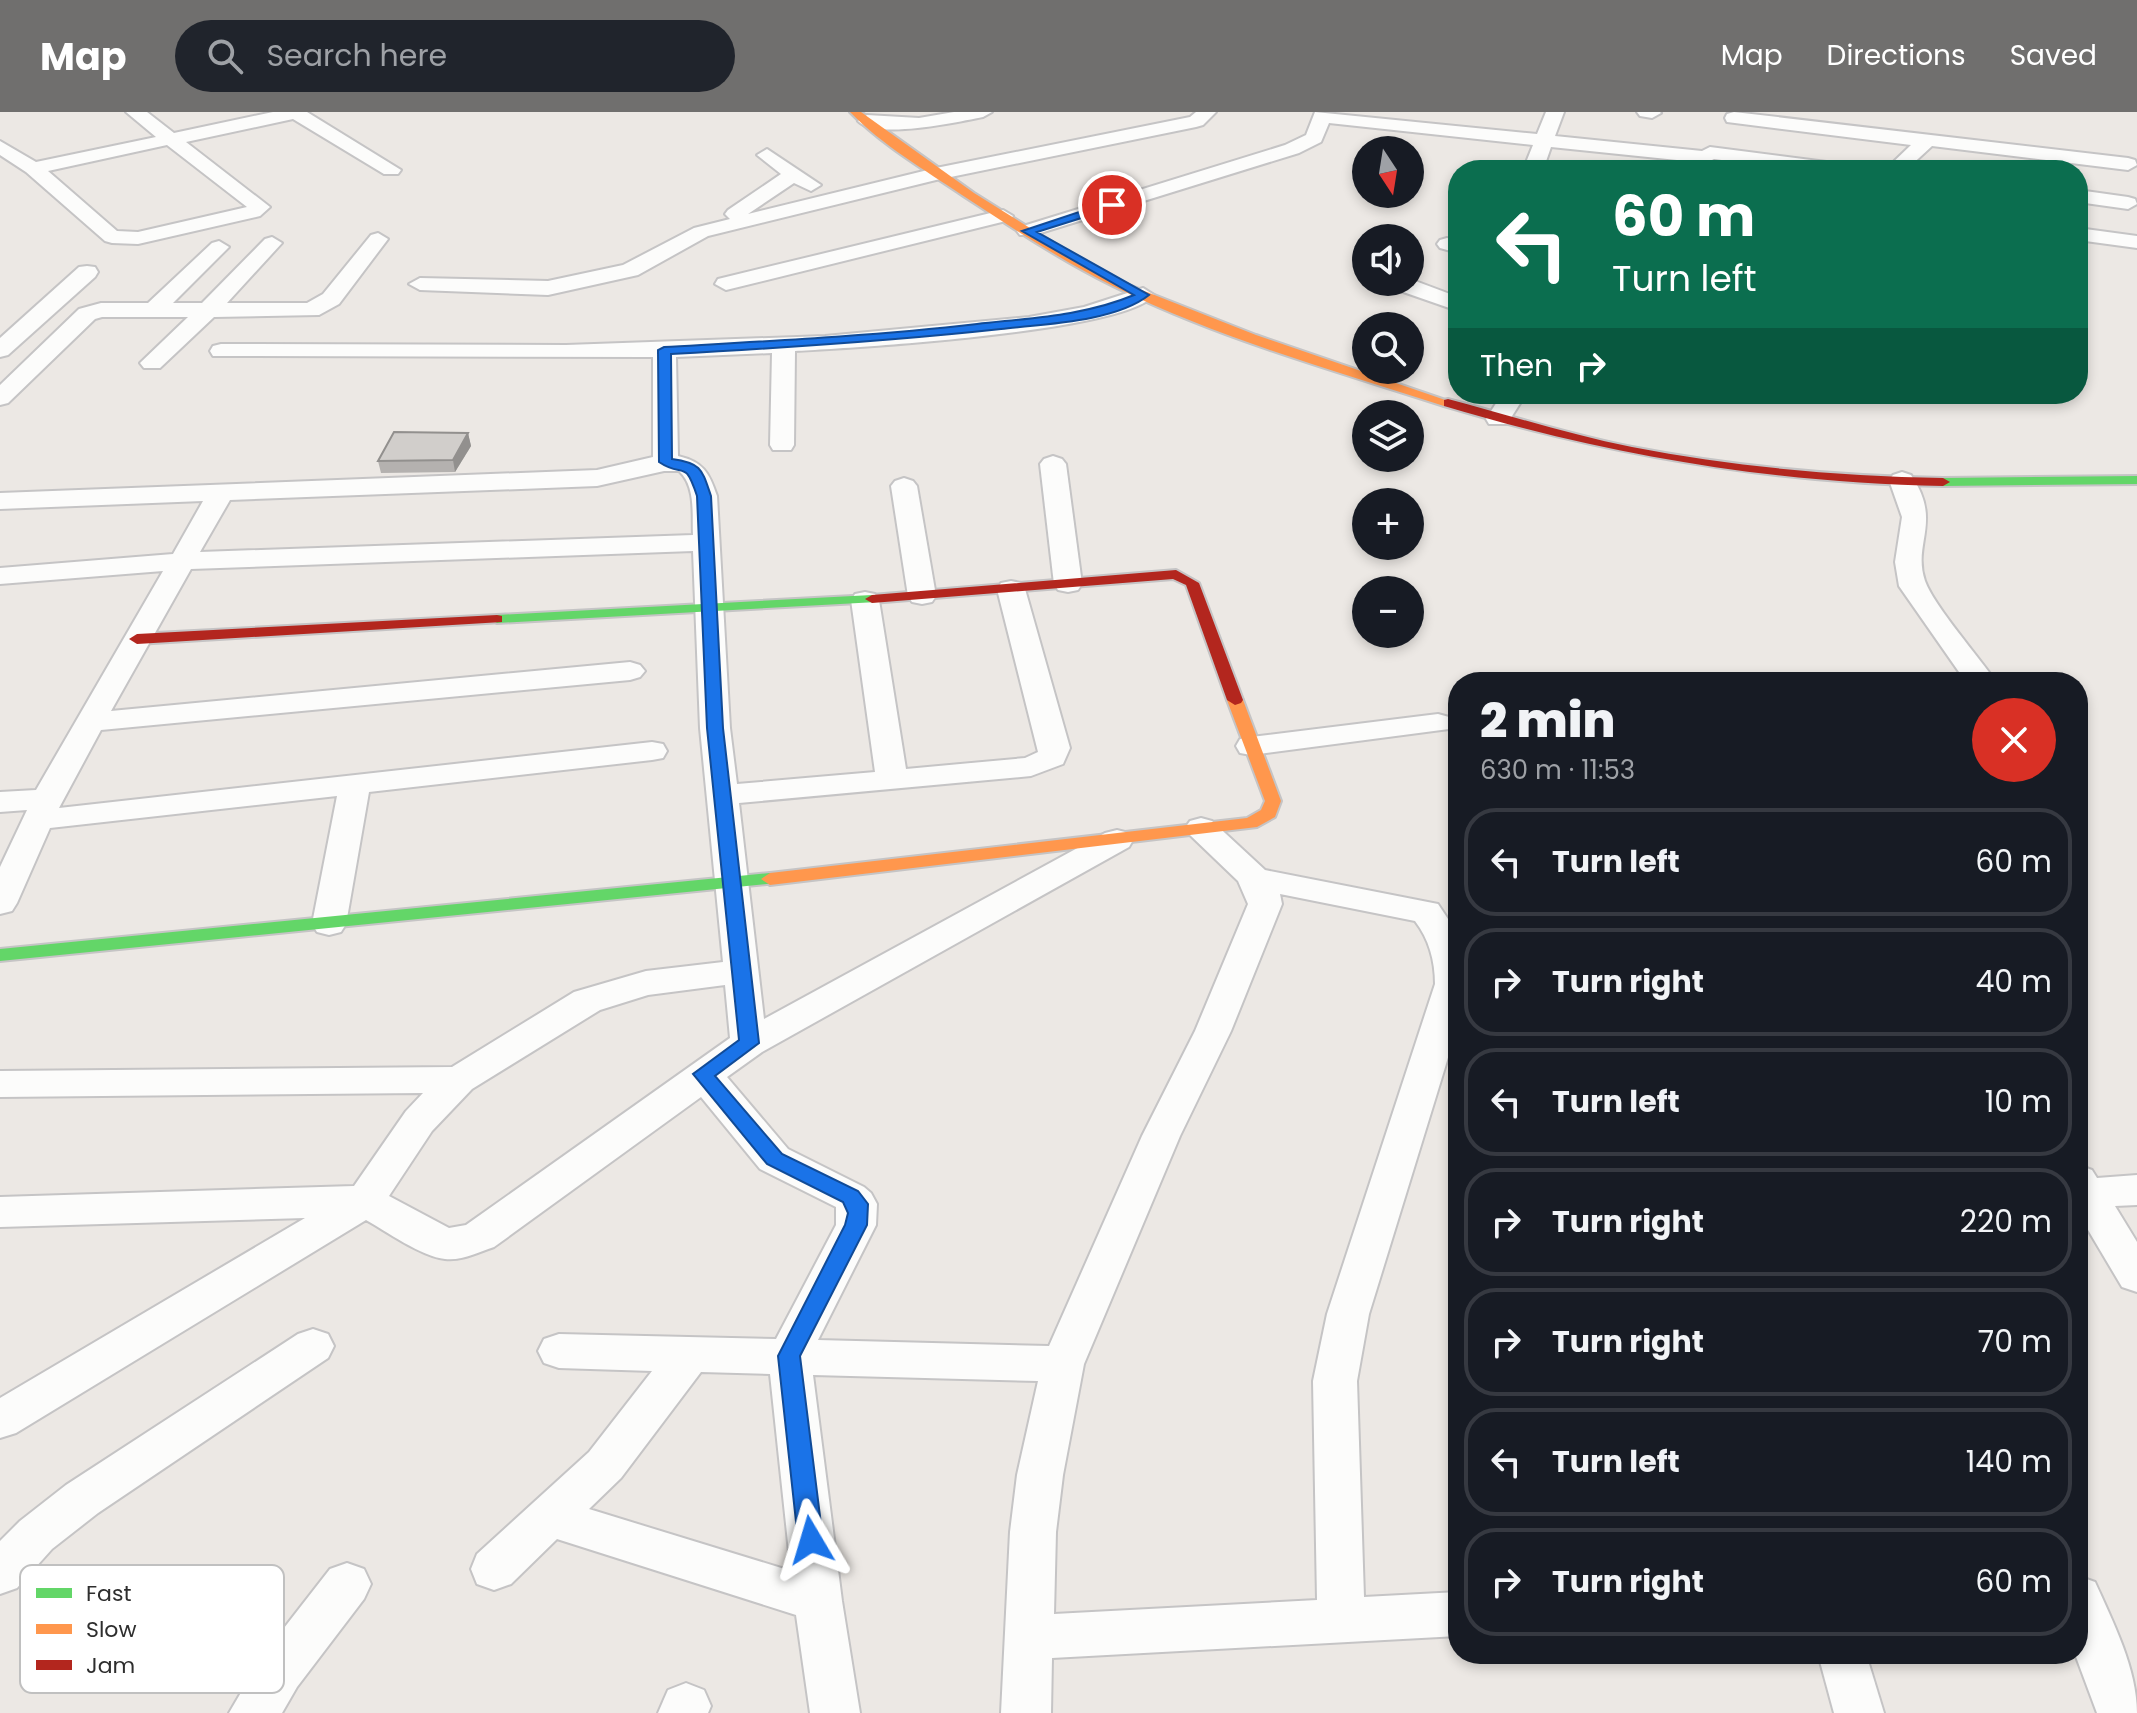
<!DOCTYPE html>
<html lang="en">
<head>
<meta charset="utf-8">
<style>
	body { margin:0; font-family:Poppins,sans-serif; background:#20242c; color:#f1f3f6; height:100vh; display:flex; flex-direction:column; font-size:30px; white-space:nowrap }
	* { box-sizing:border-box; margin:0 }
	p { font-size:26px; color:#9ea1a6 }
	.icon { flex:none; width:44px; height:44px; fill:none; stroke:currentColor; stroke-width:2; stroke-linecap:round; stroke-linejoin:round }
	.map { position:relative; flex:1; overflow:hidden }
	.drawer { position:absolute; left:1448px; top:560px; width:640px; height:992px; display:flex; flex-direction:column; background:#171b24; border-radius:32px; box-shadow:0 4px 12px #0003 }
	.drawer>* { flex:none }
	.hud { position:absolute; left:1448px; top:48px; width:640px; height:244px; border-radius:32px; box-shadow:0 4px 12px #0003; background:#0b6e4f; color:#fff; overflow:hidden }
	.needle { width:52px; rotate:168deg }
	.tools { position:absolute; left:1352px; top:24px; display:grid; gap:16px }
	.tools a { display:grid; place-items:center; width:72px; height:72px; border-radius:50%; background:#171b24; box-shadow:0 4px 12px #0003; font-size:40px }
	.pin { position:absolute; display:grid; place-items:center; width:68px; height:68px; color:#fff; margin:-34px; border:4px solid #fff; border-radius:50%; box-shadow:0 2px 8px #0007 }
	.me { position:absolute; width:88px; margin:-44px; rotate:353deg; stroke-linejoin:round; filter:drop-shadow(0 0 6px #0008) }
	.turn { display:flex; align-items:center; gap:28px; height:168px; padding:0 32px; font-size:36px }
	.turn .icon { width:104px; height:104px; stroke-width:2.5 }
	.turn b { display:block; font-size:56px; line-height:68px }
	.then { display:flex; align-items:center; height:76px; padding:0 32px; background:#0003; gap:16px; font-size:30px }
	.round { display:grid; place-items:center; flex:none; width:84px; height:84px; border-radius:42px; background:#20242c }
	.overview { display:flex; align-items:center; justify-content:space-between; height:136px; padding:0 32px }
	h1 { font-size:48px; font-weight:800; line-height:60px }
	ul { padding:0; list-style:none }
	li { display:flex; align-items:center; gap:24px; height:108px; margin:0 16px 12px; padding:0 16px; border:4px solid #363941; border-radius:32px }
	li div { flex:1 }
	li b { display:block; font-size:30px }
	li em { font-style:normal }
	header { display:flex; align-items:center; gap:48px; box-sizing:border-box; height:112px; padding:0 40px; background:#706f6e; color:#fff }
	header strong { font-size:38px }
	nav { display:flex; gap:44px; margin-inline-start:auto; font-size:28px }
	.search { width:560px; height:72px; background:#20242c; display:flex; align-items:center; gap:20px; box-sizing:border-box; padding:0 28px; border-radius:44px; color:#9ea1a6; font-size:30px }
	.map>svg:first-child { display:block }
	.lines { fill:none; stroke-linecap:round; stroke-linejoin:round }
	.street-casing { stroke:#c5c4c5; stroke-width:4 }
	.fast-casing { stroke:#c5c4c5; stroke-width:4 }
	.slow-casing { stroke:#c5c4c5; stroke-width:4 }
	.jam-casing { stroke:#c5c4c5; stroke-width:4 }
	.street { fill:#fcfcfb; fill-rule:evenodd }
	.fast { fill:#63d668; fill-rule:evenodd }
	.slow { fill:#ff974d; fill-rule:evenodd }
	.jam { fill:#b3261e; fill-rule:evenodd }
	.wall { fill:#b4b1af }
	.shaded-wall { fill:#92908e }
	.building { fill:#d1cecb; stroke:#92908e; stroke-width:2 }
	.route { fill:#1a73e8; stroke:#114b97; stroke-width:2 }
	.key { fill:#fff; stroke:#c0c0c0; stroke-width:2 }
	.key-label { font-size:22px; fill:#2e2e2e }
</style>
</head>
<body>
<header>
<strong>Map</strong>
<div class="search"><svg class="icon" aria-label="search" viewBox="0 0 24 24"><circle cx="10" cy="10" r="6"/><path d="M15 15l6 6"/></svg>Search here</div>
<nav><a>Map</a><a>Directions</a><a>Saved</a></nav>
</header>
<div class="map">
<svg width="2137" height="1601" viewBox="0 0 2137 1601">
	<rect width="100%" height="100%" fill="#ece8e4"/>
	<g class="lines">
		<!-- street casing -->
		<g class="street-casing">
			<g id="street">
				<path d="M126,0H147L174,21L273,0H307L401,58L398,62H384L293,7L186,30L270,95L260,104L138,132L112,131L105,129L26,60L0,43V29L36,50L156,25ZM167,33L247,95L138,120L117,119L48,59Z"/>
				<path d="M954,0H992L983,5C957,10 877,28 858,9L867,3L919,6Z"/>
				<path d="M1196,0H1216L1203,13L1196,15L936,68L708,124L638,163L548,183L420,178L409,172L420,166L548,169L623,153L694,116L730,107L725,102L728,98L781,62L757,43L767,37L821,73L811,79L794,71L748,102L936,56L1190,5Z"/>
				<path d="M1315,0L1537,22L1546,0H1564L1555,24L1702,39L1710,35L1842,52L1852,58H1797L1714,47L1706,51L1551,35L1543,58H1523L1533,33L1329,11L1321,30L1299,41L1034,123H1020L1017,119L1020,115L1285,33L1306,23Z"/>
				<path d="M1637,0H1660L1661,1L1652,6L1640,4Z"/>
				<path d="M1734,0L2128,46L2135,48L2137,53L2128,58L1932,34L1906,58H1885L1911,33L1727,10L1725,6L1727,2Z"/>
				<path d="M2078,78L2128,85L2135,87L2137,92L2128,97L2078,90Z"/>
				<path d="M1003,98L1013,104L1010,108L726,178L715,172L718,167Z"/>
				<path d="M2078,116L2137,124V136L2078,128Z"/>
				<path d="M378,121L388,127L385,131L339,192L319,203L214,205L160,256H144L140,251L188,205H102L95,207L8,291L0,293V273L79,197L101,191H148L212,131L219,129L229,135L173,191H202L265,127L272,125L282,131L227,191H307L323,182L371,123Z"/>
				<path d="M1447,126L1458,129V141L1440,136L1437,132L1440,128Z"/>
				<path d="M87,154L95,155L98,160L95,165L8,243L0,245V226L79,155Z"/>
				<path d="M1410,167L1458,185V199L1389,175L1386,170H1410Z"/>
				<path d="M1143,176L1154,183C1126,220 852,236 795,239L794,333L791,338H773L770,333L772,241L676,245L678,344C703,350 709,360 717,384L730,616L737,672L875,660L851,488L855,482L865,480L875,482L879,488L906,657L1025,646L1038,640L997,477L1001,471L1011,469L1021,471L1025,477L1070,636L1063,652L1031,664L739,691L764,907L1105,721L1117,718L1129,721L1133,728L1129,735L762,940L727,965L788,1037L864,1075L871,1081L877,1092L876,1113L818,1228L1049,1234L1142,1024L1195,919L1248,792L1238,769L1190,723L1185,716L1190,709L1201,706L1212,709L1265,758L1438,792L1458,822V913L1369,1202L1357,1269L1364,1485L1458,1480V1524L1052,1546L1051,1601H1001L1010,1420L1017,1363L1038,1269L813,1263L842,1489L860,1601H810L796,1503L557,1427L511,1472L494,1478L477,1472L471,1457L477,1442L589,1340L652,1259L559,1256L544,1251L538,1239L544,1227L559,1222L776,1227L836,1113V1095L760,1057L701,985L494,1135C479,1140 462,1149 445,1147C422,1145 386,1119 366,1108L16,1321L0,1326V1286L305,1106L0,1115V1085L354,1074L406,999L423,981L0,985V959L452,955L574,880L646,859L723,850L700,616L693,439L191,457L111,599L630,550L640,553L645,559L640,565L630,568L101,618L59,696L652,630L663,632L667,639L663,646L652,648L369,680L346,812L341,820L329,823L317,820L312,812L337,684L50,716L17,791L12,799L0,802V755L27,698L0,700V680L36,678L163,459L0,472V456L173,442L203,389L0,397V381L597,358L653,345V245L213,244L210,239L213,234L221,232L566,233L825,224L1029,205L1084,195ZM664,359H679C696,374 692,403 693,423L200,440L230,388L597,374ZM1280,782L1415,809C1429,827 1435,849 1435,872L1327,1202L1313,1269L1317,1488L1054,1502L1056,1420L1063,1363L1084,1252L1180,1024L1231,919L1282,792ZM725,873L730,926L466,1113L449,1116L389,1084L432,1019L472,977L600,898L648,883ZM701,1260L770,1262L791,1459L589,1397L621,1366Z"/>
				<path d="M1502,282H1526L1507,312H1489L1486,307Z"/>
				<path d="M1053,344L1062,347L1066,352L1082,472L1078,478L1068,480L1058,478L1054,472L1040,352L1044,347Z"/>
				<path d="M1902,360L1911,363C1943,410 1912,431 1925,469C1934,494 1979,545 1996,570H1966L1899,474L1895,450L1902,405L1889,368L1893,363Z"/>
				<path d="M904,366L913,369L917,374L936,484L932,490L922,492L912,490L908,484L891,374L895,369Z"/>
				<path d="M1438,602L1449,605L1453,611L1449,617L1251,643L1240,641L1236,634L1240,627L1251,625Z"/>
				<path d="M2078,1053L2092,1058L2097,1066L2137,1063V1093L2115,1094L2137,1130V1180L2122,1175L2078,1101Z"/>
				<path d="M313,1217L328,1222L334,1234L328,1246L98,1401L52,1437L17,1476L0,1482V1429L20,1409L66,1373L298,1222Z"/>
				<path d="M347,1451L364,1457L371,1472L364,1487L297,1575L282,1601H229L263,1543L330,1457Z"/>
				<path d="M2078,1464L2095,1470C2113,1510 2137,1557 2137,1601H2097L2075,1542H2078Z"/>
				<path d="M1818,1542H1866L1884,1601H1834Z"/>
				<path d="M686,1571L704,1578L711,1594L708,1601H658L668,1578Z"/>
			</g>
		</g>
		<!-- fast casing -->
		<g class="fast-casing">
			<g id="fast">
				<path d="M2137,364V372L1943,374L1936,370L1943,366Z"/>
				<path d="M872,483L877,484V490L497,511L490,507L497,503Z"/>
				<path d="M770,761L776,763L779,767L776,771L0,849V837Z"/>
			</g>
		</g>
		<!-- slow casing -->
		<g class="slow-casing">
			<g id="slow">
				<path d="M850,0H861L974,81L1076,145L1124,171L1256,223L1454,291L1444,294C1333,258 1217,226 1113,174C1060,148 1011,115 962,83C925,58 882,33 850,0Z"/>
				<path d="M1235,583L1243,588L1281,689L1275,705L1257,715L770,773L761,767L770,761L1247,706L1261,698L1265,689L1227,588Z"/>
			</g>
		</g>
		<!-- jam casing -->
		<g class="jam-casing">
			<g id="jam">
				<path d="M1448,287C1509,303 1570,323 1632,335C1735,355 1838,364 1943,366L1950,370L1943,374C1771,371 1608,343 1444,294V288Z"/>
				<path d="M1176,458L1199,471L1243,588L1241,591L1235,593L1227,588L1186,473L1173,467L872,491L865,487L872,483Z"/>
				<path d="M497,503L502,504V510L137,532L129,527L137,522Z"/>
			</g>
		</g>
		<!-- street -->
		<use href="#street" class="street"/>
		<!-- fast -->
		<use href="#fast" class="fast"/>
		<!-- slow -->
		<use href="#slow" class="slow"/>
		<!-- jam -->
		<use href="#jam" class="jam"/>
	</g>
	<!-- wall -->
	<path class="wall" d="M468,321L471,334L455,360L381,361L378,349Z"/>
	<!-- shaded-wall -->
	<path class="shaded-wall" d="M468,321L471,334L455,360L453,348Z"/>
	<!-- building -->
	<path class="building" d="M394,320L468,321L453,348L378,349Z"/>
	<!-- route -->
	<path class="route" d="M1112,89L1118,93L1116,95L1037,120L1149,183C1115,210 1043,212 1001,217C891,229 781,236 671,242L672,347C702,351 702,358 711,384L723,616L759,931L715,964L782,1042L858,1079L868,1092L867,1113L800,1244L823,1428L820,1435L811,1438L802,1435L798,1428L778,1244L845,1113L848,1101L843,1090L767,1052L693,962L739,928L707,616L697,384C684,345 684,367 659,350L658,238L664,235C769,229 873,224 977,212C1030,206 1084,204 1134,183L1022,119Z"/>
	<!-- legend -->
	<rect x="20" y="1453" width="264" height="128" rx="12" class="key"/>
	<rect x="36" y="1476" width="36" height="10" fill="#63d668"/>
	<rect x="36" y="1512" width="36" height="10" fill="#ff974d"/>
	<rect x="36" y="1548" width="36" height="10" fill="#b3261e"/>
	<g class="key-label">
		<text x="86" y="1489">Fast</text>
		<text x="86" y="1525">Slow</text>
		<text x="86" y="1561">Jam</text>
	</g>
</svg>
<div class="tools">
<a><svg class="needle" viewBox="-14 -14 28 28"><path d="M0-13l5 13h-10z" fill="#e53935"/><path d="M0 13l5-13h-10z" fill="#9ea1a6"/></svg></a>
<a><svg class="icon" aria-label="sound" viewBox="0 0 24 24"><path d="M4 9h4l5-4v14l-5-4H4zM17 9q2 3 0 6"/></svg></a>
<a><svg class="icon" aria-label="search" viewBox="0 0 24 24"><circle cx="10" cy="10" r="6"/><path d="M15 15l6 6"/></svg></a>
<a><svg class="icon" aria-label="layers" viewBox="0 0 24 24"><path d="M12 4l9 5-9 5-9-5zM3 14l9 5 9-5"/></svg></a>
<a>+</a>
<a>−</a>
</div>
<div class="pin" style="left:1112px;top:93px;background:#d93025"><svg class="icon" aria-label="arrive" viewBox="0 0 24 24"><path d="M6 21V4h12l-3 4 3 4H6"/></svg></div>
<svg class="me" style="left:811px;top:1428px" viewBox="-20 -20 40 40"><path d="M0-17L14 15 0 8-14 15z" fill="#1a73e8" stroke="#fff" stroke-width="4"/></svg>
<div class="hud">
<div class="turn"><svg class="icon" aria-label="left" viewBox="0 0 24 24"><path d="M17 20v-9H6M10 6l-5 5 5 5"/></svg><div><b>60 m</b>Turn left</div></div>
<div class="then">Then<svg class="icon" aria-label="right" viewBox="0 0 24 24"><path d="M7 20v-9h11M14 6l5 5-5 5"/></svg></div>
</div>
<section class="drawer">
<div class="overview"><div><h1>2 min</h1><p>630 m · 11:53</p></div><a class="round" style="background:#d93025;color:#fff"><svg class="icon" aria-label="close" viewBox="0 0 24 24"><path d="M6 6l12 12M18 6L6 18"/></svg></a></div>
<ul>
<li><svg class="icon" aria-label="left" viewBox="0 0 24 24"><path d="M17 20v-9H6M10 6l-5 5 5 5"/></svg><div><b>Turn left</b></div><em>60 m</em></li>
<li><svg class="icon" aria-label="right" viewBox="0 0 24 24"><path d="M7 20v-9h11M14 6l5 5-5 5"/></svg><div><b>Turn right</b></div><em>40 m</em></li>
<li><svg class="icon" aria-label="left" viewBox="0 0 24 24"><path d="M17 20v-9H6M10 6l-5 5 5 5"/></svg><div><b>Turn left</b></div><em>10 m</em></li>
<li><svg class="icon" aria-label="right" viewBox="0 0 24 24"><path d="M7 20v-9h11M14 6l5 5-5 5"/></svg><div><b>Turn right</b></div><em>220 m</em></li>
<li><svg class="icon" aria-label="right" viewBox="0 0 24 24"><path d="M7 20v-9h11M14 6l5 5-5 5"/></svg><div><b>Turn right</b></div><em>70 m</em></li>
<li><svg class="icon" aria-label="left" viewBox="0 0 24 24"><path d="M17 20v-9H6M10 6l-5 5 5 5"/></svg><div><b>Turn left</b></div><em>140 m</em></li>
<li><svg class="icon" aria-label="right" viewBox="0 0 24 24"><path d="M7 20v-9h11M14 6l5 5-5 5"/></svg><div><b>Turn right</b></div><em>60 m</em></li>
</ul>
</section>
</div>
</body>
</html>
